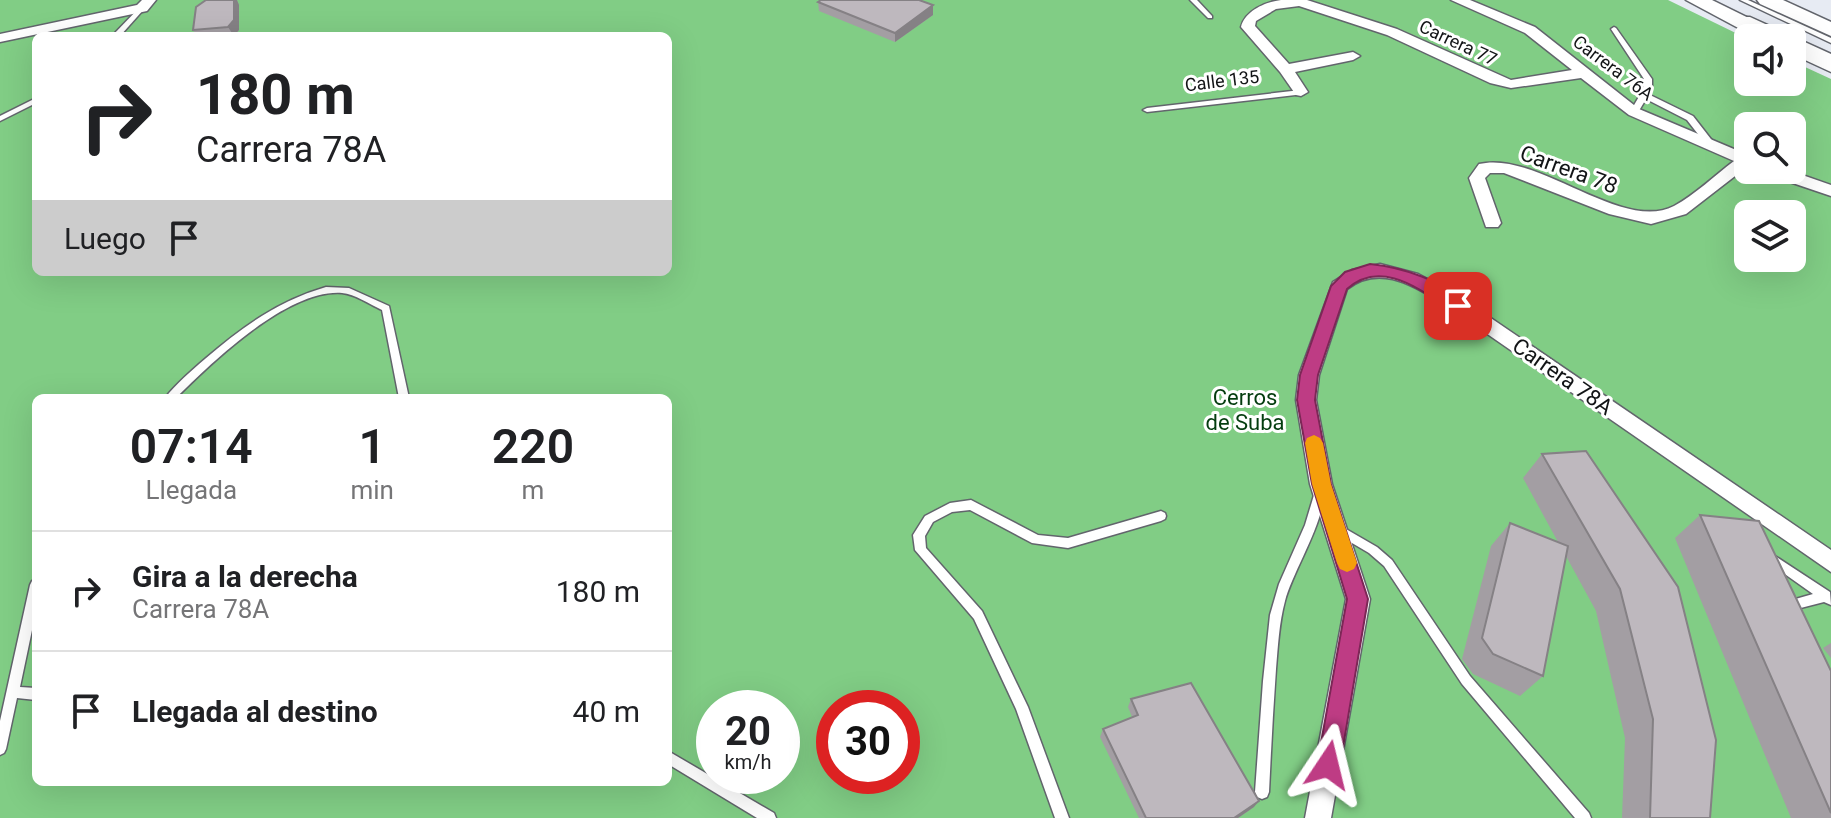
<!DOCTYPE html>
<html lang="es">
<head>
<meta charset="utf-8">
<style>
	body { margin:0; font-family:Roboto,sans-serif; background:#f2f2f2; color:#202124; height:100vh; display:flex; flex-direction:column; font-size:30px; white-space:nowrap }
	* { box-sizing:border-box; margin:0 }
	p { font-size:26px; color:#757577 }
	.icon { flex:none; width:44px; height:44px; fill:none; stroke:currentColor; stroke-width:2; stroke-linecap:round; stroke-linejoin:round }
	.map { position:relative; flex:1; overflow:hidden }
	.sheet { position:absolute; left:32px; top:394px; width:640px; height:392px; display:flex; flex-direction:column; background:#fff; border-radius:12px; box-shadow:0 8px 32px #0002 }
	.sheet>* { flex:none }
	.top-card { position:absolute; left:32px; top:32px; width:640px; height:244px; border-radius:12px; box-shadow:0 8px 32px #0002; background:#fff; color:#202124; overflow:hidden }
	.tools { position:absolute; left:1734px; top:24px; display:grid; gap:16px }
	.tools a { display:grid; place-items:center; width:72px; height:72px; border-radius:12px; background:#fff; box-shadow:0 8px 32px #0002; font-size:40px }
	.speed { position:absolute; left:696px; top:690px; display:flex; gap:16px; font-size:40px; font-weight:700; text-align:center }
	.speed>* { display:grid; place-content:center; width:104px; height:104px; border-radius:50%; background:#fff; box-shadow:0 8px 32px #0002; line-height:1 }
	.speed small { font-size:20px; font-weight:400 }
	.speed .limit { border:12px solid #d22; background:#fff; color:#111 }
	.pin { position:absolute; display:grid; place-items:center; width:68px; height:68px; color:#fff; margin:-34px; border-radius:16px; box-shadow:0 4px 12px #0006 }
	.me { position:absolute; width:88px; margin:-44px; rotate:10deg; stroke-linejoin:round; filter:drop-shadow(0 0 6px #0008) }
	.turn { display:flex; align-items:center; gap:28px; height:168px; padding:0 32px; font-size:36px }
	.turn .icon { width:104px; height:104px; stroke-width:2.5 }
	.turn b { display:block; font-size:56px; line-height:68px }
	.then { display:flex; align-items:center; height:76px; padding:0 32px; background:#0003; gap:16px; font-size:30px }
	.eta { display:flex; justify-content:space-evenly; align-items:center; height:136px; text-align:center }
	.eta b { font-size:48px; font-weight:600; line-height:56px }
	ul { padding:0; list-style:none }
	li { display:flex; align-items:center; gap:24px; height:120px; padding:0 32px; border-top:2px solid #e0e0e0 }
	li div { flex:1 }
	li b { display:block; font-size:30px }
	li em { font-style:normal }
	.map>svg:first-child { display:block }
	.forest { fill:#81cd85; fill-rule:evenodd }
	.lines { fill:none; stroke-linecap:round; stroke-linejoin:round }
	.service-casing { stroke:#62656c; stroke-width:3 }
	.minor-casing { stroke:#62656c; stroke-width:3 }
	.primary-casing { stroke:#62656c; stroke-width:3 }
	.service { fill:#fff; fill-rule:evenodd }
	.minor { fill:#fff; fill-rule:evenodd }
	.primary { fill:#fff; fill-rule:evenodd }
	.wall { fill:#a39ea3 }
	.shaded-wall { fill:#858185 }
	.building { fill:#beb8be; stroke:#858185; stroke-width:2 }
	.route { fill:#be3c84; stroke:#7c2756; stroke-width:2 }
	.slow { fill:#f59e0b }
	.labels { text-anchor:middle; stroke-width:6; stroke-linejoin:round; paint-order:stroke }
	.far-street-label { font-size:18px; fill:#121416; stroke:#fff }
	.street-label { font-size:22px; fill:#121416; stroke:#fff }
	.park-label { font-size:22px; fill:#043d0f; stroke:#fff }
</style>
</head>
<body>
<div class="map">
<svg width="1831" height="818" viewBox="0 0 1831 818">
	<rect width="100%" height="100%" fill="#e7ebf3"/>
	<!-- forest -->
	<path class="forest" d="M0,0H1668L1748,39V82H1792V61L1831,79V818H0ZM36,36H668V272H36ZM1748,126H1792V170H1748ZM1748,214H1792V258H1748ZM36,398H668V782H36ZM714,708H782V776H714ZM834,708H902V776H834Z"/>
	<g class="lines">
		<!-- service casing -->
		<g class="service-casing">
			<g id="service">
				<path d="M1190,0H1197L1212,16V18H1208Z"/>
				<path d="M1740,0H1748L1831,38V43Z"/>
				<path d="M140,7L145,8L120,36H112Z"/>
				<path d="M1746,17H1750L1831,54V59L1792,42V38H1785L1746,19Z"/>
				<path d="M1614,27L1616,28L1652,79V88L1648,94L1693,116L1714,143V147H1708L1687,120L1646,99L1637,114H1631L1630,112L1644,88V79L1611,29Z"/>
				<path d="M1301,90L1305,92L1304,94L1147,112L1143,110L1147,108Z"/>
				<path d="M36,98V103L0,121V116Z"/>
				<path d="M326,287L349,288L389,306L409,398H399L382,310C369,304 355,294 342,293C288,289 212,362 176,398H165C176,384 191,371 205,359C242,327 278,301 326,287Z"/>
				<path d="M1319,491L1323,492C1327,517 1292,573 1285,601C1279,623 1278,646 1276,669C1273,710 1271,751 1269,792L1267,797L1262,799L1257,797L1255,792L1263,681L1270,615L1279,584L1305,525L1314,495L1315,492Z"/>
				<path d="M971,500L1038,535L1068,538L1161,511L1165,513L1166,516L1165,519L1161,521L1068,548L1032,543L970,510L952,512L933,522L925,536L926,548L982,611L1028,707L1069,818H1055L1016,709L974,619L915,550L913,535L925,516L950,503Z"/>
				<path d="M1339,525L1377,547L1392,560L1470,676L1589,813L1591,818H1575L1462,684L1384,566L1369,553L1335,533L1334,530L1335,527Z"/>
				<path d="M1769,552L1830,592L1831,605L1824,602L1789,611L1785,610L1783,606L1785,602L1813,594L1765,560L1763,557L1765,554Z"/>
				<path d="M36,580V611L20,687L36,688V700L17,698L6,749L4,753L0,755V721L30,585L32,581Z"/>
				<path d="M668,751L774,813L776,818H757L668,764Z"/>
			</g>
		</g>
		<!-- minor casing -->
		<g class="minor-casing">
			<g id="minor">
				<path d="M142,0H156L147,11L0,42V34L137,5Z"/>
				<path d="M1281,0H1307L1397,29L1511,80L1572,70L1525,33L1451,0H1470L1535,27L1639,109L1748,155V166L1686,214L1651,224L1609,214L1504,173H1490L1485,178L1501,223L1498,227H1486L1469,178L1479,164C1537,150 1621,233 1674,206C1695,195 1715,175 1734,161L1629,115L1581,78L1511,88L1490,83L1387,35L1299,6L1276,9L1256,21L1255,26L1289,64L1353,52L1360,56L1353,60L1295,72L1308,92L1301,96L1296,95L1280,72L1241,27C1245,11 1265,2 1281,0Z"/>
				<path d="M1764,170H1788L1831,185V196L1766,174Z"/>
				<path d="M1380,264L1418,274L1457,295L1831,550V572L1444,304C1413,286 1380,263 1347,289L1319,375L1316,400L1332,484L1370,599L1331,818H1305L1346,599L1310,484L1296,400L1299,375L1333,282L1352,270Z"/>
			</g>
		</g>
		<!-- primary casing -->
		<g class="primary-casing">
			<g id="primary">
				<path d="M1686,0H1712L1781,34L1785,38H1757Z"/>
				<path d="M1757,0H1783L1831,22V36L1760,4Z"/>
				<path d="M1792,40L1831,57V72L1792,54Z"/>
			</g>
		</g>
		<!-- service -->
		<use href="#service" class="service"/>
		<!-- minor -->
		<use href="#minor" class="minor"/>
		<!-- primary -->
		<use href="#primary" class="primary"/>
	</g>
	<!-- wall -->
	<g class="wall">
		<path d="M206,0H237L239,5V30L234,36H196L193,30Z"/>
		<path d="M818,2L933,5V15L895,42L819,11Z"/>
		<path d="M1586,451L1710,818H1622L1625,738L1596,611L1566,556L1543,676L1520,696L1473,674L1462,659L1491,546L1510,523L1558,542L1523,478L1542,454Z"/>
		<path d="M1700,515L1831,671V818H1791L1675,538Z"/>
		<path d="M1831,643V658L1823,648Z"/>
		<path d="M1131,699L1254,807L1238,818H1139L1100,737L1103,729L1132,717L1128,707Z"/>
	</g>
	<!-- shaded-wall -->
	<g class="shaded-wall">
		<path d="M234,0H237L239,5V30L234,36L228,27Z"/>
		<path d="M933,5V15L895,42V33Z"/>
		<path d="M1259,801L1254,807L1238,818H1234Z"/>
	</g>
	<!-- building -->
	<g class="building">
		<path d="M206,0H234V20L228,27L193,30L196,7Z"/>
		<path d="M821,0H919L933,5L895,33L818,2Z"/>
		<path d="M1586,451L1678,587L1716,740L1710,818H1650L1653,719L1620,589L1542,454Z"/>
		<path d="M1700,515L1759,521L1831,671V813Z"/>
		<path d="M1510,523L1568,546L1543,676L1493,654L1482,638Z"/>
		<path d="M1191,683L1259,801L1234,818H1146L1103,729L1138,715L1131,699Z"/>
	</g>
	<!-- route -->
	<path class="route" d="M1370,264C1401,267 1447,281 1466,306L1458,312L1452,310C1420,290 1381,258 1347,289L1318,375L1315,400L1331,484L1368,599L1340,765L1336,773L1328,776L1320,773L1317,765L1347,599L1312,484L1297,400L1300,375L1331,286L1345,272Z"/>
	<!-- slow -->
	<path class="slow" d="M1314,435L1320,438L1323,443L1331,484L1357,563L1354,569L1347,572L1340,569L1337,563L1312,484L1305,443L1307,438Z"/>
	<g class="labels">
		<!-- far-street labels -->
		<g class="far-street-label">
			<text transform="translate(1458 43) rotate(25)" y="6">Carrera 77</text>
			<text transform="translate(1613 68) rotate(37)" y="6">Carrera 76A</text>
			<text transform="translate(1222 81) rotate(-7)" y="6">Calle 135</text>
		</g>
		<!-- street labels -->
		<g class="street-label">
			<text transform="translate(1569 169) rotate(20)" y="8">Carrera 78</text>
			<text transform="translate(1563 376) rotate(35)" y="8">Carrera 78A</text>
		</g>
		<!-- park labels -->
		<g class="park-label">
			<text x="1245" y="405">Cerros<tspan x="1245" dy="25">de Suba</tspan></text>
		</g>
	</g>
</svg>
<div class="tools">
<a><svg class="icon" aria-label="sound" viewBox="0 0 24 24"><path d="M4 9h4l5-4v14l-5-4H4zM17 9q2 3 0 6"/></svg></a>
<a><svg class="icon" aria-label="search" viewBox="0 0 24 24"><circle cx="10" cy="10" r="6"/><path d="M15 15l6 6"/></svg></a>
<a><svg class="icon" aria-label="layers" viewBox="0 0 24 24"><path d="M12 4l9 5-9 5-9-5zM3 14l9 5 9-5"/></svg></a>
</div>
<div class="speed"><div>20<small>km/h</small></div><div class="limit">30</div></div>
<div class="pin" style="left:1458px;top:306px;background:#d93025"><svg class="icon" aria-label="arrive" viewBox="0 0 24 24"><path d="M6 21V4h12l-3 4 3 4H6"/></svg></div>
<svg class="me" style="left:1328px;top:765px" viewBox="-20 -20 40 40"><path d="M0-17L14 15 0 8-14 15z" fill="#be3c84" stroke="#fff" stroke-width="4"/></svg>
<div class="top-card">
<div class="turn"><svg class="icon" aria-label="right" viewBox="0 0 24 24"><path d="M7 20v-9h11M14 6l5 5-5 5"/></svg><div><b>180 m</b>Carrera 78A</div></div>
<div class="then">Luego<svg class="icon" aria-label="arrive" viewBox="0 0 24 24"><path d="M6 21V4h12l-3 4 3 4H6"/></svg></div>
</div>
<section class="sheet">
<div class="eta">
<div><b>07:14</b><p>Llegada</p></div>
<div><b>1</b><p>min</p></div>
<div><b>220</b><p>m</p></div>
</div>
<ul>
<li><svg class="icon" aria-label="right" viewBox="0 0 24 24"><path d="M7 20v-9h11M14 6l5 5-5 5"/></svg><div><b>Gira a la derecha</b><p>Carrera 78A</p></div><em>180 m</em></li>
<li><svg class="icon" aria-label="arrive" viewBox="0 0 24 24"><path d="M6 21V4h12l-3 4 3 4H6"/></svg><div><b>Llegada al destino</b></div><em>40 m</em></li>
</ul>
</section>
</div>
</body>
</html>
